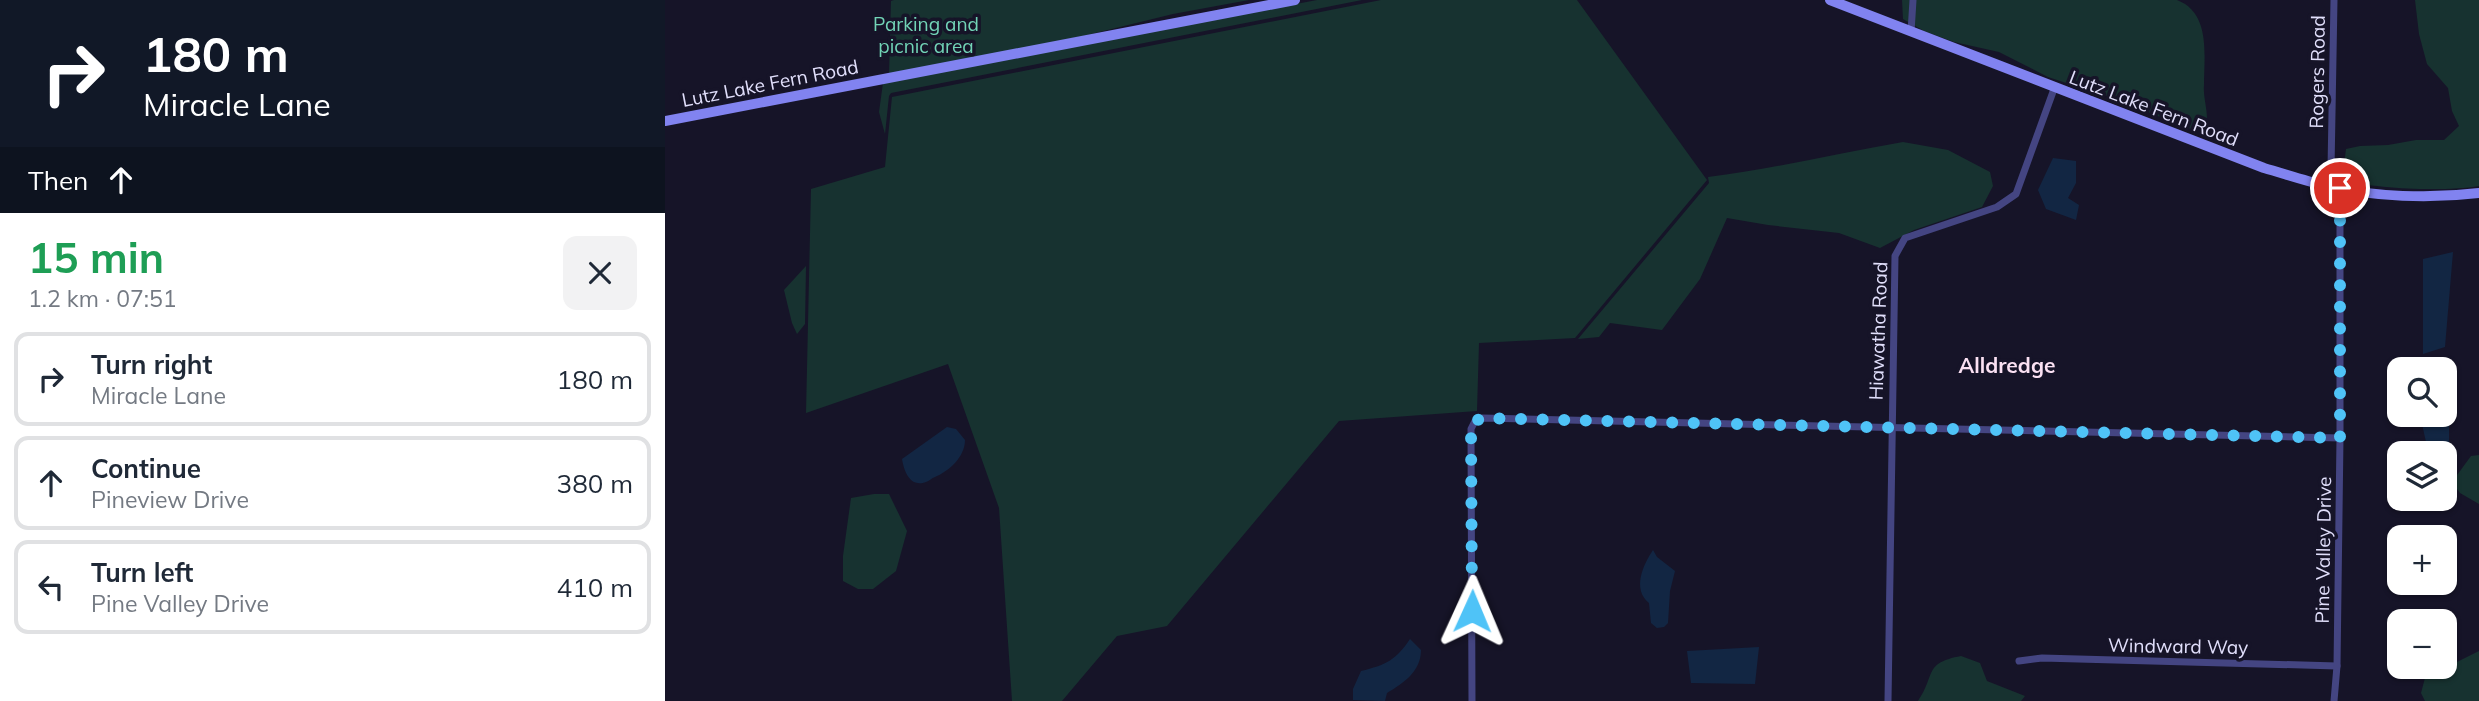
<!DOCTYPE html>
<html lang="en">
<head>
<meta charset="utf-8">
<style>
	body { margin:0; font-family:Mulish,sans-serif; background:#f2f2f3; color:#1f2937; height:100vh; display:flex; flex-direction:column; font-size:26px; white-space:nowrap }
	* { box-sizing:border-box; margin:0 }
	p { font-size:23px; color:#747a83 }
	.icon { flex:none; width:38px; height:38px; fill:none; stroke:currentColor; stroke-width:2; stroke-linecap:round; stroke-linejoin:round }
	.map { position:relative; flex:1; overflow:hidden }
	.panel { display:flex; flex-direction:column; background:#fff; width:665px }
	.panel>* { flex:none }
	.banner { background:#111827; color:#fff; overflow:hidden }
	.buttons { position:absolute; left:1722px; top:357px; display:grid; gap:14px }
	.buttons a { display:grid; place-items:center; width:70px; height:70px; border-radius:14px; background:#fff; box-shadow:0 2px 5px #0004; font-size:35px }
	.pin { position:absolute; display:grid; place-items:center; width:60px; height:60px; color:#fff; margin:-30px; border:4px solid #fff; border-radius:50%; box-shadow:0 2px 7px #0007 }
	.me { position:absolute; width:77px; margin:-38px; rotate:1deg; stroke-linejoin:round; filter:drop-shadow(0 0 5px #0008) }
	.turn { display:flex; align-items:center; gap:24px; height:147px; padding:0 28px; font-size:32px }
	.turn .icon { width:91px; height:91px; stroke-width:2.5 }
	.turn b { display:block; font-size:49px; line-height:60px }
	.then { display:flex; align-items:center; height:66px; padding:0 28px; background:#0003; gap:14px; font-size:26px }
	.round { display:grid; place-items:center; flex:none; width:74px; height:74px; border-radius:14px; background:#f2f2f3 }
	.overview { display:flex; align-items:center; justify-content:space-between; height:119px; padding:0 28px }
	h1 { font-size:42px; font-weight:700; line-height:52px; color:#1e9e55 }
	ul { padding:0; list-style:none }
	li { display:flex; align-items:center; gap:21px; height:94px; margin:0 14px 10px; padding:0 14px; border:4px solid #e0e1e3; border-radius:14px }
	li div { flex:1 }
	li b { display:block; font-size:26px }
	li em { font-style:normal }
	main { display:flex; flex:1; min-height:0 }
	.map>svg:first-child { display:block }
	.green { fill:#173230 }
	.water { fill:#122643 }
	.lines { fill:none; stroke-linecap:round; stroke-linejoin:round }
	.street { stroke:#444582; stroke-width:7 }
	.secondary { stroke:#8183f0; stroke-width:10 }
	.route { stroke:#4fc3f7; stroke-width:12; stroke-dasharray:0 21.6 }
	.labels { text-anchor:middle; stroke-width:7; stroke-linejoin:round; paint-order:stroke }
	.park-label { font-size:19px; fill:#72d4b7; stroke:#161428 }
	.street-label { font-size:19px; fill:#e1dffb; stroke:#161428 }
	.neighbourhood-label { font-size:21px; font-weight:bold; fill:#fbe1f3; stroke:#161428 }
</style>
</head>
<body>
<main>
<section class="panel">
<div class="banner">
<div class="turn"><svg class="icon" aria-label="right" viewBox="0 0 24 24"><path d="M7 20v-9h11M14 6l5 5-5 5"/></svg><div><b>180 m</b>Miracle Lane</div></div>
<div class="then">Then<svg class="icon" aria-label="ahead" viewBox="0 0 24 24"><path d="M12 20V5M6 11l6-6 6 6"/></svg></div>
</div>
<div class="overview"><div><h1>15 min</h1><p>1.2 km · 07:51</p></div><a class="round"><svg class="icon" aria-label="close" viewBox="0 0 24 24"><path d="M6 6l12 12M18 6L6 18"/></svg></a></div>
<ul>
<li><svg class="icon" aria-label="right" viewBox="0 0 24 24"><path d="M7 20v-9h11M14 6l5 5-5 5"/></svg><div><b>Turn right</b><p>Miracle Lane</p></div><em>180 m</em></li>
<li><svg class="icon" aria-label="ahead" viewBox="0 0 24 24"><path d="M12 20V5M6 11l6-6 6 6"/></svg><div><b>Continue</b><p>Pineview Drive</p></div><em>380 m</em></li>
<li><svg class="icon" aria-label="left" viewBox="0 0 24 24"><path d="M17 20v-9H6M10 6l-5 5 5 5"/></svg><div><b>Turn left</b><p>Pine Valley Drive</p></div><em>410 m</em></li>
</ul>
</section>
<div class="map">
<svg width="1814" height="701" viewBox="0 0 1814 701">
	<rect width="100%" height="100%" fill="#161428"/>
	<!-- green -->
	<g class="green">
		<path d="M229,0H584L508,14L418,36L224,75L226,1Z"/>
		<path d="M652,0H697L226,93L224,96L220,134L214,112L218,83Z"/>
		<path d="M716,0H912L1042,180L910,338L814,343L812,411L674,421L502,626L452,636L397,701H347L334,508L283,364L141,413L146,189L220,167L227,97Z"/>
		<path d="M1237,0H1512C1546,13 1539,55 1539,85C1538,96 1542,107 1542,119L1531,131L1444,97L1383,77L1334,52L1289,42L1259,31L1238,19Z"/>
		<path d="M1750,0H1814V186C1779,192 1711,189 1677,180L1681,149L1695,146L1723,145L1751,140H1779L1794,126L1787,111L1783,88L1762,64L1754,34Z"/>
		<path d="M1238,142L1283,150L1325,172L1328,186L1317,207L1249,230L1215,248L1174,233L1103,225L1062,218L1035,279L997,330L945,323L934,337L913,339L1044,183L1043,177C1109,169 1173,153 1238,142Z"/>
		<path d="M141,266L140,324L132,334L127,323L119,290Z"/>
		<path d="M1814,455V504L1795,493L1787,482L1806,456Z"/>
		<path d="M209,494H224L242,531L231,571L208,589H193L178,581V556L186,498Z"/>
		<path d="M1814,651V701H1760L1756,693L1760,678Z"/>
		<path d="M1296,656L1315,663L1322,681L1360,696L1356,701H1253C1271,675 1258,663 1296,656Z"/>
	</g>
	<!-- water -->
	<g class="water">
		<path d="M1388,158L1411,161V183L1403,198L1414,205L1411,220L1381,209L1373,190Z"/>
		<path d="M1788,252L1780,347L1758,354V259Z"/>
		<path d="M1780,372H1784V442H1761L1755,415H1780Z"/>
		<path d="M282,427L291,429L300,440C300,457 284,471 270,477C267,478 264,481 261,482C245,488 239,471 237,459Z"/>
		<path d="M988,550L992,557L1010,571L1005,591L1003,623L999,627L992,628L986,623L984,603C967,589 978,565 988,550Z"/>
		<path d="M745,639L756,650C756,671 739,683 722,693L720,701L688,700V689L696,671C721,665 731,660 745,639Z"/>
		<path d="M1094,647L1090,684L1026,683L1022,651Z"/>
	</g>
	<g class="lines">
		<!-- street -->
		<g class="street">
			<path d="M1246,32L1248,0"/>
			<path d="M1662,186L1666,169L1669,0"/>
			<path d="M1354,661L1377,658L1672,666"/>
			<path d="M807,701L806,429L810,421L817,418L1675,438"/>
			<path d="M1223,701L1230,256L1240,238L1332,207L1351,194L1389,89"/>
			<path d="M1669,701L1672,666L1675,438V188"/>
		</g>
		<!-- secondary -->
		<g class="secondary">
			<path d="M1165,0L1599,168C1620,174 1641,181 1662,186C1710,197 1765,199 1814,193"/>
			<path d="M0,121L630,0"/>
		</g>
	</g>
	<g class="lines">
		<!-- route -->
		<path class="route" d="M807,611L806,429L810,421L817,418L1675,438V188"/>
	</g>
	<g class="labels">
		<!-- park labels -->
		<g class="park-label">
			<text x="261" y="31">Parking and<tspan x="261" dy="22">picnic area</tspan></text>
		</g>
		<!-- street labels -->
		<g class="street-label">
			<text transform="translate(1652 72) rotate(-89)" y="7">Rogers Road</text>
			<text transform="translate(105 83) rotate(-11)" y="7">Lutz Lake Fern Road</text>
			<text transform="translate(1489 108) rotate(21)" y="7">Lutz Lake Fern Road</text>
			<text transform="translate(1213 331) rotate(-88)" y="7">Hiawatha Road</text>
			<text transform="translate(1658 550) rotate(-89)" y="7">Pine Valley Drive</text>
			<text transform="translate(1513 646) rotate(1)" y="7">Windward Way</text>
		</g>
		<!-- neighbourhood labels -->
		<g class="neighbourhood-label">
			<text x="1342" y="373">Alldredge</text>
		</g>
	</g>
</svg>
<div class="buttons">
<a><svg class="icon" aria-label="search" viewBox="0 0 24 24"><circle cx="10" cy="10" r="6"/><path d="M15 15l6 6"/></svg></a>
<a><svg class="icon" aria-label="layers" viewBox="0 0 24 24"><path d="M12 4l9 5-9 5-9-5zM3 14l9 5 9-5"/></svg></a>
<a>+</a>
<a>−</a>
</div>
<div class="pin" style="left:1675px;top:188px;background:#d93025"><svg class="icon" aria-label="arrive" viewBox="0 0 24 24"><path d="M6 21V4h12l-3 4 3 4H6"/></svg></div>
<svg class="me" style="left:807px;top:611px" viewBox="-20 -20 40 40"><path d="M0-17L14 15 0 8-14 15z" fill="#4fc3f7" stroke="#fff" stroke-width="4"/></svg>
</div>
</main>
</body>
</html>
